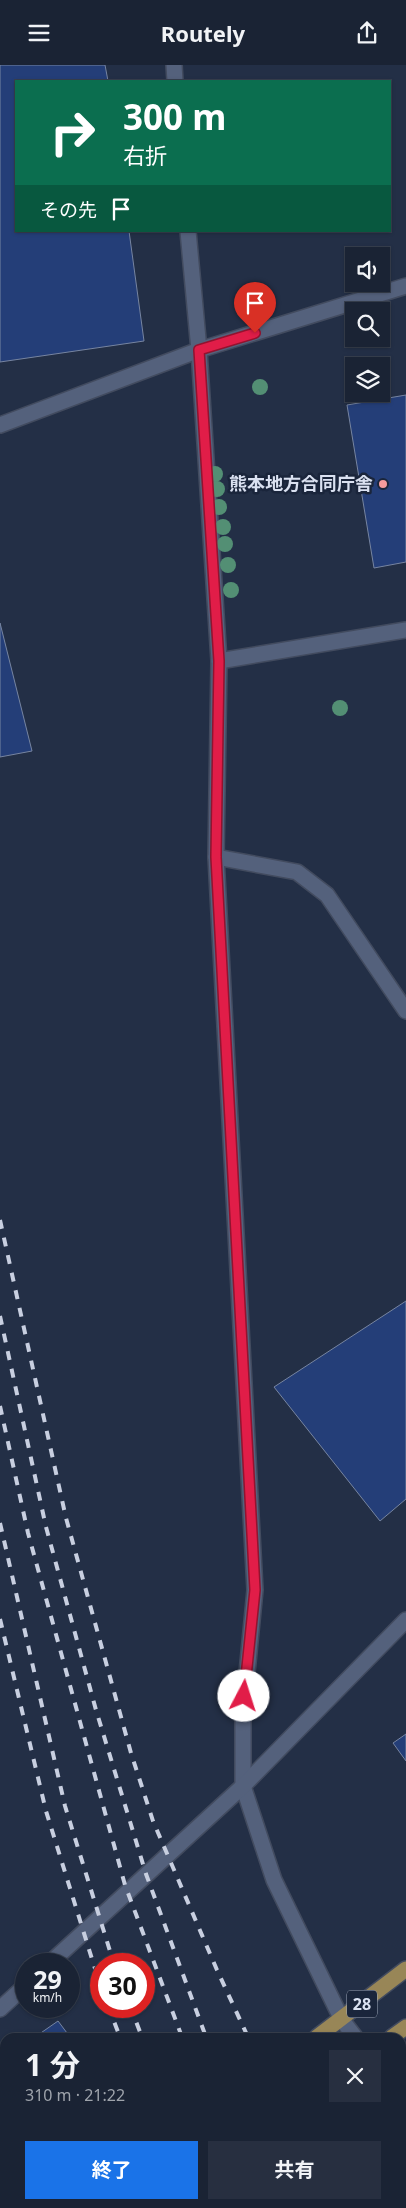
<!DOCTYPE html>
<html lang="ja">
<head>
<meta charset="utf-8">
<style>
	body { margin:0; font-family:"Noto Sans","Noto Sans JP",sans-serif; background:#272f40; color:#f1f3f6; height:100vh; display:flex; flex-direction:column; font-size:19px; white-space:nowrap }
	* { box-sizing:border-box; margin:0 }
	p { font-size:16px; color:#9fa4ac }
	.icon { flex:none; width:28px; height:28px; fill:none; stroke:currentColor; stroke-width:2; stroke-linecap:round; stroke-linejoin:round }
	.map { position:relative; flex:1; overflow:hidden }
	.sheet { position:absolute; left:0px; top:1968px; width:406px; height:176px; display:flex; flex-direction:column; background:#1a2334; border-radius:15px 15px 0 0; box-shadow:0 1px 4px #0004,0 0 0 1px #38404f }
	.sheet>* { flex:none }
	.hud { position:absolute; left:15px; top:15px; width:376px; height:152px; border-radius:0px; box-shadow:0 1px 4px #0004,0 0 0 1px #38404f; background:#0b6e4f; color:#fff; overflow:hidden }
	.fabs { position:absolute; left:345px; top:182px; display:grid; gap:10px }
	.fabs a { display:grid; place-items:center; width:45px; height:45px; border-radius:0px; background:#1a2334; box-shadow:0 1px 4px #0004,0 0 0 1px #38404f; font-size:25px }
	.speed { position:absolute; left:15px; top:1888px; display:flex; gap:10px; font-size:25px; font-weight:700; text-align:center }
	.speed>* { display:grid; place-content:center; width:65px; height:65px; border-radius:50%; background:#1a2334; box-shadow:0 1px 4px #0004,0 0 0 1px #38404f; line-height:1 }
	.speed small { font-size:12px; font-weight:400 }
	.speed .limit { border:8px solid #d22; background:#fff; color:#111 }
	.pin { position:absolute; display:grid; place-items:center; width:42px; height:42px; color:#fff; margin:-51px -21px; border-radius:50% 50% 50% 0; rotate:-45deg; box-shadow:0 0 5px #0007 }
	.pin .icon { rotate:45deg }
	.me { position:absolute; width:55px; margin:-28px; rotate:5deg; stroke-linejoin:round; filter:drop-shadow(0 0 4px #0008) }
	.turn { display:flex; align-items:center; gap:18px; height:105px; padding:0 25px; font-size:22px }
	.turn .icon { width:65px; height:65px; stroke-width:2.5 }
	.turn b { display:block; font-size:35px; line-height:42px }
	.then { display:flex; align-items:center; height:48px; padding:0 25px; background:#0003; gap:10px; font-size:19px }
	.round { display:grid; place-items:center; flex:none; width:52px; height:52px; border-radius:0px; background:#272f40 }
	.summary { display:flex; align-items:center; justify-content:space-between; height:85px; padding:0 25px }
	h1 { font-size:30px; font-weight:700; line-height:38px }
	.button { display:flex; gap:10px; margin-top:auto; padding:10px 25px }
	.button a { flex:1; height:58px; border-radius:0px; background:#1a73e8; color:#fff; font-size:20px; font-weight:700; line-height:58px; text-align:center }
	.button a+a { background:#272f40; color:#f1f3f6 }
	header { display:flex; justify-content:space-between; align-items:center; height:65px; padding:0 25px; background:#1a2334; font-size:22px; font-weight:700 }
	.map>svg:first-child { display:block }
	.building { fill:#243e78; stroke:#7785a1 }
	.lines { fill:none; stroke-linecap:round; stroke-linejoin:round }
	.minor-casing { stroke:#424b5f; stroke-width:18 }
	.major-casing { stroke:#424b5f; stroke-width:18 }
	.minor { stroke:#54617c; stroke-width:15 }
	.major { stroke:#988657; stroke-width:15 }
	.rail { stroke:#c8cfe0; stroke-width:4; stroke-dasharray:9 9; stroke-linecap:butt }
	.tree { fill:#538f74 }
	.route-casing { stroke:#92132f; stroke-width:12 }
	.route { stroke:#e11d48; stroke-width:9 }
	.poi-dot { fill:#f59b9d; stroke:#1a253b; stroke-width:2 }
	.labels { text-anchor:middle; stroke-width:5; stroke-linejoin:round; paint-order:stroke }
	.shield { fill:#1a253b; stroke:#a0a9ba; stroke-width:1 }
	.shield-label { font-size:16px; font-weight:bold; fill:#dae1f1 }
	.poi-label { font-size:18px; font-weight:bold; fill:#dae1f1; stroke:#1a253b; text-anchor:end }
</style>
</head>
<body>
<header><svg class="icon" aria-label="menu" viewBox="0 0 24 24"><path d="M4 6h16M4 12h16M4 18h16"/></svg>Routely<svg class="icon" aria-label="share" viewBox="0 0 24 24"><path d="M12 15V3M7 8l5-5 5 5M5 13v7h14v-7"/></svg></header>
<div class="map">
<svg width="406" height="2143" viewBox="0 0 406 2143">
	<rect width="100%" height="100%" fill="#232f46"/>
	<!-- building -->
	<g class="building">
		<path d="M0,0H105L108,16H16V166H129L144,276L0,297Z"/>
		<path d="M406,330V497L374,503L347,340Z"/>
		<path d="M0,558L32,686L0,692Z"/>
		<path d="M406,1236V1434L380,1456L274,1322Z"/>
		<path d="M406,1669V1696L393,1678Z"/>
		<path d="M58,1956L70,1972H35Z"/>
		<path d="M5,1999V2088L0,2092V2036L5,2033L0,2027V2003Z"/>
		<path d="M0,2103L5,2109V2118L0,2122Z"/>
	</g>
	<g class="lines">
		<!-- minor casing -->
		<g class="minor-casing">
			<g id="minor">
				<path d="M174,0L175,16"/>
				<path d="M188,166L199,285L219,596L216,792L255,1525L243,1649V1721L274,1815L342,1955L355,1972"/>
				<path d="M0,360L199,285L406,221"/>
				<path d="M219,596L406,565"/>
				<path d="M216,792L297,807L327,830L406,946"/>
				<path d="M49,1899L243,1721L406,1555"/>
				<path d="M0,1944L26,1920"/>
				<path d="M401,2041L406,2048"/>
			</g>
		</g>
		<!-- major casing -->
		<g class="major-casing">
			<g id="major">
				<path d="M317,1972L406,1904"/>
				<path d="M392,1972L406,1962"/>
				<path d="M79,2143L85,2139"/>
				<path d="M162,2143L167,2139"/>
			</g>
		</g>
		<!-- minor -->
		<use href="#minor" class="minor"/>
		<!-- major -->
		<use href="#major" class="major"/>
		<!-- rail -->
		<g class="rail">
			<path d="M0,1155L66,1453L131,1688L153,1756L217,1905L248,1972"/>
			<path d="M0,1251L46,1462L96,1645L146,1809L206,1972"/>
			<path d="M0,1341L28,1468L125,1820L182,1972"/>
			<path d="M0,1458L65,1741L114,1899"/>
			<path d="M0,1554L46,1746L101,1923"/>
			<path d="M108,1941L120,1972"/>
			<path d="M130,1941L142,1972"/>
			<path d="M195,2139L197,2143"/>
			<path d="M218,2139L221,2143"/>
			<path d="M260,2139L263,2143"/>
			<path d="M287,2139L290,2143"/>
			<path d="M355,2139L358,2143"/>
		</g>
	</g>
	<!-- trees -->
	<g class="tree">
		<circle cx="260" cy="322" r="8"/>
		<circle cx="215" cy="409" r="8"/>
		<circle cx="217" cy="424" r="8"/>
		<circle cx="219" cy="442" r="8"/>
		<circle cx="223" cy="462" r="8"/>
		<circle cx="225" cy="479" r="8"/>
		<circle cx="228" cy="500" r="8"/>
		<circle cx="231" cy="525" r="8"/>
		<circle cx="340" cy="643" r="8"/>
	</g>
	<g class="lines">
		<!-- route casing -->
		<g class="route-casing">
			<path id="route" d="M244,1631L255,1525L216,792L219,596L199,285L255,268"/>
		</g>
		<!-- route -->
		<use href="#route" class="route"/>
	</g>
	<!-- markers -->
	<circle class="poi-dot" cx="383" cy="419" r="5"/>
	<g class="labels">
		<!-- shield labels -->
		<rect class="shield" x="347" y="1925.5" width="30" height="27" rx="4"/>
		<g class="shield-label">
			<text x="362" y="1945">28</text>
		</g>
		<!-- poi labels -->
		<g class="poi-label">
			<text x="373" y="425">熊本地方合同庁舎</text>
		</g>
	</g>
</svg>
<div class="fabs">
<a><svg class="icon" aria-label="sound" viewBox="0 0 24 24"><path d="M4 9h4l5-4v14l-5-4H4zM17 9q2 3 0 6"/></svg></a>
<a><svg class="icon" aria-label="search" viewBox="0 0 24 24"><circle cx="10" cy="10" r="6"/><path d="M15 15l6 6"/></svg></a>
<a><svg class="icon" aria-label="layers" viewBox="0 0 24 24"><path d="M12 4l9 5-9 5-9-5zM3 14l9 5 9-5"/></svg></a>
</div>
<div class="speed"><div>29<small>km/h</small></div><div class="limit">30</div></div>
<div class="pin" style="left:255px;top:268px;background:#d93025"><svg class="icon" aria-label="arrive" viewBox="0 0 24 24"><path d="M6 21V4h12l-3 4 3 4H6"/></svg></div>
<svg class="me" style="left:244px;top:1631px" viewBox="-20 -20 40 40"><circle r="19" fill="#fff"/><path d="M0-13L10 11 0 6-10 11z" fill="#e11d48"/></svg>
<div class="hud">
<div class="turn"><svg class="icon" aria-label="right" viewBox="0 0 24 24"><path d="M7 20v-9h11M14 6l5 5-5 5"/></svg><div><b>300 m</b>右折</div></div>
<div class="then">その先<svg class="icon" aria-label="arrive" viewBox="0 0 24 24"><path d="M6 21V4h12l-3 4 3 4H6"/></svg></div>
</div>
<section class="sheet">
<div class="summary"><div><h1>1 分</h1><p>310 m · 21:22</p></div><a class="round"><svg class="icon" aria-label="close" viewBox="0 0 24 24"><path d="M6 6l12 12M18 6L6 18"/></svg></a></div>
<div class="button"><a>終了</a><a>共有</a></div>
</section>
</div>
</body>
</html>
